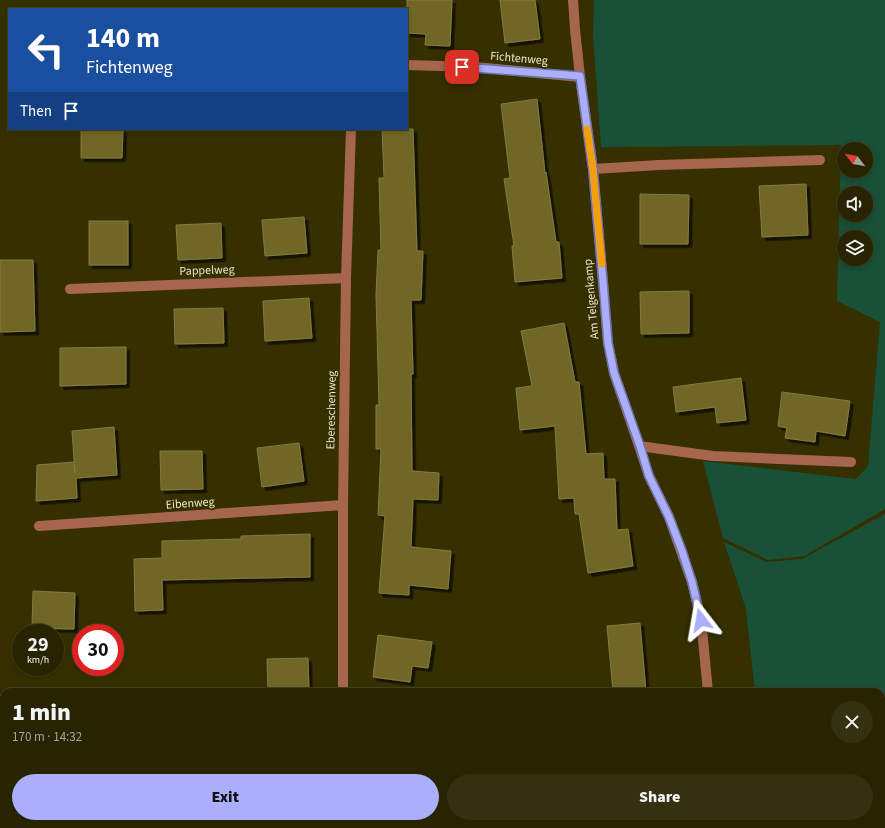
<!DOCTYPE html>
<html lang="en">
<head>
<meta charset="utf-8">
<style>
	body { margin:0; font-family:"Source Sans 3",sans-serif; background:#343010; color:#f1f3f6; height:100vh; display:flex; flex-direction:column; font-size:15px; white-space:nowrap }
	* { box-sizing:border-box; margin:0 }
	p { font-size:13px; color:#a5a499 }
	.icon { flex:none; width:22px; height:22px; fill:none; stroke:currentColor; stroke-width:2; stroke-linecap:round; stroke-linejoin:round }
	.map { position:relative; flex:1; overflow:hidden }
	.side { position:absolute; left:0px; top:688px; width:885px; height:140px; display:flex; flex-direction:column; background:#282401; border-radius:12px 12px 0 0; box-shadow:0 2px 6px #0003,0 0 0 1px #444123 }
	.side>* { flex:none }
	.top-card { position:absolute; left:8px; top:8px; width:400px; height:122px; border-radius:0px; box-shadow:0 2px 6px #0003,0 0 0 1px #444123; background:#1a4fa0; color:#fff; overflow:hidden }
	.needle { width:26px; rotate:301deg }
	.controls { position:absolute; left:837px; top:142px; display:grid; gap:8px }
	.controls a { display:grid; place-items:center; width:36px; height:36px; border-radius:50%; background:#282401; box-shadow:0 2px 6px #0003,0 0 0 1px #444123; font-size:20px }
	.speed { position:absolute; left:12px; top:624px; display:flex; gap:8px; font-size:20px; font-weight:700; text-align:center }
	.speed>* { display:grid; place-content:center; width:52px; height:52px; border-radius:50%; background:#282401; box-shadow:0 2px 6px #0003,0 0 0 1px #444123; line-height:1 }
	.speed small { font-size:10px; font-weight:400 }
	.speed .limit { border:6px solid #d22; background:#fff; color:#111 }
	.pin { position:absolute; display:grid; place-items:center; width:34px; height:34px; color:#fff; margin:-17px; border-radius:8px; box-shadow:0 2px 6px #0006 }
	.me { position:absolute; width:44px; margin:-22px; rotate:346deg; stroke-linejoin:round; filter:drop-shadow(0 0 3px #0008) }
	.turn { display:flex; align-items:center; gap:14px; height:84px; padding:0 12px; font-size:18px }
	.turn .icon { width:52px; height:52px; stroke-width:2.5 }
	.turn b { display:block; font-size:28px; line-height:34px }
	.then { display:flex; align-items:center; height:38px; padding:0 12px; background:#0003; gap:8px; font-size:15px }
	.round { display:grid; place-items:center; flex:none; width:42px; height:42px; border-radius:21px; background:#343010 }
	.headline { display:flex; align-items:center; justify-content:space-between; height:68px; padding:0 12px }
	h1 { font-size:24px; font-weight:800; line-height:30px }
	.primary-button { display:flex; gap:8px; margin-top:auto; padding:8px 12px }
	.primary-button a { flex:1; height:46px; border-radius:24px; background:#abaffb; color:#111; font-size:16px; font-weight:800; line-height:46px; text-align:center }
	.primary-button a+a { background:#343010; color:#f1f3f6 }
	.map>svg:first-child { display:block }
	.green { fill:#185038; fill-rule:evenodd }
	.building { fill:#6f6625; stroke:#837b41; filter:url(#shadow) }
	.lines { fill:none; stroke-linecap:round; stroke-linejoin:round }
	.minor { stroke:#a6664e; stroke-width:10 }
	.route-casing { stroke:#6f72a3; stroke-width:10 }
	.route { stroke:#abaffb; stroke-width:7 }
	.slow { stroke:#f59e0b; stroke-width:7 }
	.labels { text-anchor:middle; stroke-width:4; stroke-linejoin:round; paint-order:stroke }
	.street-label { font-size:12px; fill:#ebe7c9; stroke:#363001 }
</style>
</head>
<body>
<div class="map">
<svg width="885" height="828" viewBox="0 0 885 828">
	<defs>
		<filter id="shadow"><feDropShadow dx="3.5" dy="3.5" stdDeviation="0" flood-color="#0009"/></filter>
	</defs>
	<rect width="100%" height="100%" fill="#363001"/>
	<!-- green -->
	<g class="green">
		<path d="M594,0H885V509L804,556L768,560L723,538L703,461L856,479L868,466L880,322L837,301L841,145L601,147L593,36ZM844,149H866V171H844ZM844,193H866V215H844ZM844,237H866V259H844Z"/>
		<path d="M885,514V828H770L769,824H881V692H755L746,609L724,542L766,562L802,559Z"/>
	</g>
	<!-- building -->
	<g class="building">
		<path d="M407,0H452L450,46L425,45L426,34L407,33Z"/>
		<path d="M500,0H535L540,39L505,43Z"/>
		<path d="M537,99L545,173L546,172L556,242H559L562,278L515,282L512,246H514L504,179L510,178L501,104Z"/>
		<path d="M81,129H123L122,158H81Z"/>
		<path d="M382,129H413L417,251H423L421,300H411L413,374H411L412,471L439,473L438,500L413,499L411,547L451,551L448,589L409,585V595L379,593L385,516L378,515L381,449H376V405H379L376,295L378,250H381L379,178H384Z"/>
		<path d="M806,184L808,235L762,237L759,186Z"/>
		<path d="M640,194L689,195L688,244H640Z"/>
		<path d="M304,217L307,253L265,256L262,220Z"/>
		<rect x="89" y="221" width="39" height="44"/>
		<path d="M221,223L222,258L178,260L176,225Z"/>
		<path d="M0,260H33L35,331L0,332Z"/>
		<path d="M689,291V333L641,334L640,292Z"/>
		<path d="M309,298L312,338L265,341L263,301Z"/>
		<path d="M223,308L224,343L175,344L174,309Z"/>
		<path d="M564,323L575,382H579L586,454L603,453L604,479H615L617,530L628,529L633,566L588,573L579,514H575L574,498L559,499L555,426L520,430L516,388L532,386L521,331Z"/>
		<path d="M126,347V384L60,386V348Z"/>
		<path d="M741,378L746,420L717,423L715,407L676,412L673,387Z"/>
		<path d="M782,392L850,401L845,436L816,431L815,442L785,438L787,428L778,426Z"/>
		<path d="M114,427L117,475L76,478L77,498L36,501L37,465L74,462L75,473L72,431Z"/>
		<path d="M299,443L304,481L262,487L257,448Z"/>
		<path d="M160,451H202L203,489L161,490Z"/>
		<path d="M310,534V577L162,580L163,610L135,611L134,559L162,558V541L241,539V536Z"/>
		<path d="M33,591L75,593L74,629L32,628Z"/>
		<path d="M640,623L646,692H613L607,626Z"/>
		<path d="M378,635L432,642L428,668L412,666L410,682L373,677Z"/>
		<path d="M308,658L309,692H268L267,659Z"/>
	</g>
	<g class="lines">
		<!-- minor -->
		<g class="minor">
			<path d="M573,0L575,29L580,77L593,169L603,282L608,343L614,373L639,446L649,476L669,517L692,582L701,619L708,692"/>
			<path d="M407,65L475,67L580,77"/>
			<path d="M593,169L659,165L820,160"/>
			<path d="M70,289L346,278"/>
			<path d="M639,446L713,456L851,462"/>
			<path d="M39,526L343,505"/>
			<path d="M343,692V505L346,278L351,129"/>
			<path d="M0,801L4,802"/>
			<path d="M172,824L189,828"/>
			<path d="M346,824L347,828"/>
			<path d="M717,824V828"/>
		</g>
	</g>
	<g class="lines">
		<!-- route casing -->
		<g class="route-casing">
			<path id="route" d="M462,67L580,76L593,170L603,282L608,343L614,373L640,446L649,476L669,517L682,551L692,582L701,620"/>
		</g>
		<!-- route -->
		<use href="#route" class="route"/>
		<!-- slow -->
		<path class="slow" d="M587,129L593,170L602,264"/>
	</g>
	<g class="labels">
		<!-- street labels -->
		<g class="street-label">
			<text transform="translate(519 58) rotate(5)" y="4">Fichtenweg</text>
			<text transform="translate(207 270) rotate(-2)" y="4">Pappelweg</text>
			<text transform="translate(591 299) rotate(-95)" y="4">Am Telgenkamp</text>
			<text transform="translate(331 410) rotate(-89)" y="4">Ebereschenweg</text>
			<text transform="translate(190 503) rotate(-4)" y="4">Eibenweg</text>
		</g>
	</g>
</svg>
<div class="controls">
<a><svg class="needle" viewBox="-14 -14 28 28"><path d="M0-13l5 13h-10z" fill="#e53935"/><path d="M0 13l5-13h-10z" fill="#a5a499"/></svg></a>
<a><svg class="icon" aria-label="sound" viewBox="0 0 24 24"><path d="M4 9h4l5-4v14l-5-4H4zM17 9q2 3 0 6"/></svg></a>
<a><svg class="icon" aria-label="layers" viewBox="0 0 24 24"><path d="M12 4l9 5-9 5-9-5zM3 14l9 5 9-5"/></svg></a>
</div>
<div class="speed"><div>29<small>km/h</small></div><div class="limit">30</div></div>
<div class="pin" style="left:462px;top:67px;background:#d93025"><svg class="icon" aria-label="arrive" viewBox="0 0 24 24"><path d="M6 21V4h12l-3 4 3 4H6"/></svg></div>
<svg class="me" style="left:701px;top:620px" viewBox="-20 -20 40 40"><path d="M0-17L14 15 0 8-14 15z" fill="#abaffb" stroke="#fff" stroke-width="4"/></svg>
<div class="top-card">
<div class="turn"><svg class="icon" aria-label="left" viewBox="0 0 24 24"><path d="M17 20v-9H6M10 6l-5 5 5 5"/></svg><div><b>140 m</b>Fichtenweg</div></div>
<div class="then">Then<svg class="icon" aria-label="arrive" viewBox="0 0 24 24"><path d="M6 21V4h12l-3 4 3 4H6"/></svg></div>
</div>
<section class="side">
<div class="headline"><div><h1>1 min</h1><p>170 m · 14:32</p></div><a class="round"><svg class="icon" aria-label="close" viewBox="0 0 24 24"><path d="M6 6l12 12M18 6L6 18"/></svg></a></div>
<div class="primary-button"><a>Exit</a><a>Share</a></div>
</section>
</div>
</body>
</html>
